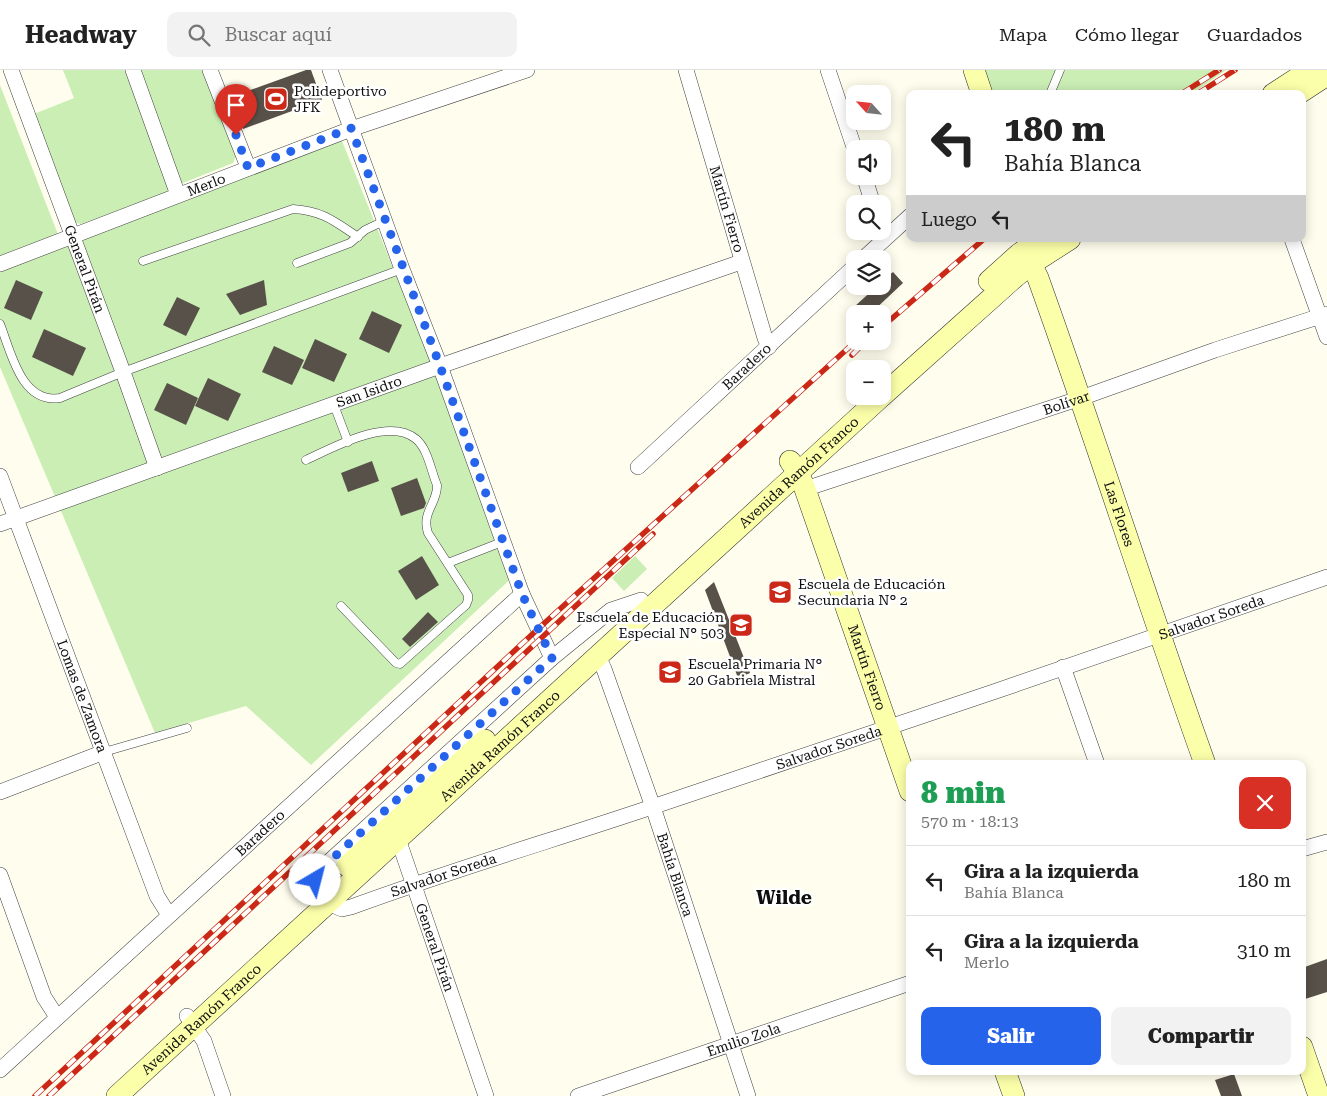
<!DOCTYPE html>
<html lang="es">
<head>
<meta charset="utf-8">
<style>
	body { margin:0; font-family:"Roboto Serif",serif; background:#f2f2f2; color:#222; height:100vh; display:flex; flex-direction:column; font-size:19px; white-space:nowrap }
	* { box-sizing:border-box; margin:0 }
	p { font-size:16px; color:#767676 }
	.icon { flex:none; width:28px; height:28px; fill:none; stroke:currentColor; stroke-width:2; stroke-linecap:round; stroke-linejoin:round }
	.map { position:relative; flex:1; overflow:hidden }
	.sheet { position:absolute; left:906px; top:690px; width:400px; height:315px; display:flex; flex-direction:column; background:#fff; border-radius:10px; box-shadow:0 2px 12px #0003 }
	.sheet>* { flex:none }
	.banner { position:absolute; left:906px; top:20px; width:400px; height:152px; border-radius:10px; box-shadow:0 2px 12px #0003; background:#fff; color:#222; overflow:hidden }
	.needle { width:32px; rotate:297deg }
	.controls { position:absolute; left:846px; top:15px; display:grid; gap:10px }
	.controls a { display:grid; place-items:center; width:45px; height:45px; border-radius:10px; background:#fff; box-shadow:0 2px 12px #0003; font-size:25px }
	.pin { position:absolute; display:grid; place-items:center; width:42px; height:42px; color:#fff; margin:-51px -21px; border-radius:50% 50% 50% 0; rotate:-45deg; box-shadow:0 0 5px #0007 }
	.pin .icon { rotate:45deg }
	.me { position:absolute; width:55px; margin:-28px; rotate:37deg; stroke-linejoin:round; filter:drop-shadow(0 0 4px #0008) }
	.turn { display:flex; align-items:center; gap:18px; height:105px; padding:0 15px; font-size:22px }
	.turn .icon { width:65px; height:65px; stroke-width:2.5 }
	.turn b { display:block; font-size:35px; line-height:42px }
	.then { display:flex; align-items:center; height:48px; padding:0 15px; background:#0003; gap:10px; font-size:19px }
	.round { display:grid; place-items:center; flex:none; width:52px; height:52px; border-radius:10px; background:#f2f2f2 }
	.head { display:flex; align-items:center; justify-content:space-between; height:85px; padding:0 15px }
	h1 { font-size:30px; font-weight:800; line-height:38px; color:#1e9e55 }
	.button { display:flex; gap:10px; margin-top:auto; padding:10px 15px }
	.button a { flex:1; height:58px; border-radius:10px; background:#2563eb; color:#fff; font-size:20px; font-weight:800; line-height:58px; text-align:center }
	.button a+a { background:#f2f2f2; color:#222 }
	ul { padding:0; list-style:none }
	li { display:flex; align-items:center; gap:15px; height:70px; padding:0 15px; border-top:1px solid #e0e0e0 }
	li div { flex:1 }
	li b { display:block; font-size:19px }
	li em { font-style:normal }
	header { display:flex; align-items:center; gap:30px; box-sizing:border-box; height:70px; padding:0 25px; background:#fff; border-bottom:1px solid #e0e0e0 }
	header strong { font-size:24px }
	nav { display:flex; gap:28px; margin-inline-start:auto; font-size:18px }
	.search { width:350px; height:45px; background:#f2f2f2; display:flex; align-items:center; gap:12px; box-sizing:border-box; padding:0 18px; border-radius:10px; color:#767676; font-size:19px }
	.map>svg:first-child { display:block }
	.green { fill:#caeeb4 }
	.building { fill:#585149 }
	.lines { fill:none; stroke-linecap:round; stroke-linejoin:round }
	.lane-casing { stroke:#414141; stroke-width:9 }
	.street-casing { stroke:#414141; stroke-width:16 }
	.secondary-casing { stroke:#303030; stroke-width:22 }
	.lane { stroke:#fff; stroke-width:8 }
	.street { stroke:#fff; stroke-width:15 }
	.secondary { stroke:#fcffa9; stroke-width:21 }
	.rail-casing { stroke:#cc2817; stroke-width:5.5 }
	.rail { stroke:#fff; stroke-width:4; stroke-dasharray:11; stroke-linecap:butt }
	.route { stroke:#2563eb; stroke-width:9; stroke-dasharray:0 16.2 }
	.labels { text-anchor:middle; stroke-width:5; stroke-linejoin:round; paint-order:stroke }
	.poi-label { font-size:14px; fill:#0e0e0e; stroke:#fff; text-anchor:start }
	.street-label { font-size:14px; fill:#0e0e0e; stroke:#fff }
	.district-label { font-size:19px; font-weight:bold; fill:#0e0e0e; stroke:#fff }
</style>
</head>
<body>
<header>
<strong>Headway</strong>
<div class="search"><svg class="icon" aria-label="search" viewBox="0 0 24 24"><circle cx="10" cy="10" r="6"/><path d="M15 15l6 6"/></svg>Buscar aquí</div>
<nav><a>Mapa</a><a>Cómo llegar</a><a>Guardados</a></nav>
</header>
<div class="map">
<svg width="1327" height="1026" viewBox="0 0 1327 1026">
	<rect width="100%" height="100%" fill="#fffeee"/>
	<!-- green -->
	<g class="green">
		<path d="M63,0H126L169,119L165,123L81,154L73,152L34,44L74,28Z"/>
		<path d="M138,0H204L236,86L233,93L183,113L179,112Z"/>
		<path d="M978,0H1226L1192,24H988Z"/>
		<path d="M0,15L59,167L338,61L516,504L311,695L246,636L155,663L0,297Z"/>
		<path d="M635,486L647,499L624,521L612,508Z"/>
	</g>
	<!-- building -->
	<g class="building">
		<path d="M306,0H311L322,30L243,59L231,27Z"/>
		<path d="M893,202L903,213L870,244H861L854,237L877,216H882V211Z"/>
		<path d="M16,210L43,222L31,250L4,238Z"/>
		<path d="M264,210L267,235L240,245L226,224Z"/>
		<path d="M177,227L200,238L186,266L163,255Z"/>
		<path d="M372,241L402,255L389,283L359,269Z"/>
		<path d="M44,259L86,278L73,306L32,287Z"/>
		<path d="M315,269L347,284L334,312L302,298Z"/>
		<path d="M274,276L304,290L292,315L262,302Z"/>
		<path d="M208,308L241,324L228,351L195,336Z"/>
		<path d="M167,313L198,328L186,355L154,340Z"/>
		<path d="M372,391L379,411L348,422L341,403Z"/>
		<path d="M417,408L426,433L424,438L401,446L391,418Z"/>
		<path d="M422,486L439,515L416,530L398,501Z"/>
		<path d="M714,512L750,603L738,608L705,520Z"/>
		<path d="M428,542L438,552L410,577L402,569Z"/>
		<path d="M1327,889V922L1302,930V898Z"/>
		<path d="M1234,1004L1242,1026H1221L1215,1010Z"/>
	</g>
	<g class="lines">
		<!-- lane casing -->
		<g class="lane-casing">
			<g id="lane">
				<path d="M1050,24L1060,0"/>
				<path d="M143,191L293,139C323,141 334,151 358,167"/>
				<path d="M297,193L350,173L365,160L384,151"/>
				<path d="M0,254C11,282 21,334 60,328L123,302L402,199"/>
				<path d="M334,335L348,372"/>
				<path d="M306,390C332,378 389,346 416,369C428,379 431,401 437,415C438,433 421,442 428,463L468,525V530L466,535L400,594L396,593L341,536"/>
				<path d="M448,493L502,472"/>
				<path d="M104,682L187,658"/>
			</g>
		</g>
		<!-- street casing -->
		<g class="street-casing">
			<g id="street">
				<path id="s1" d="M11,0L123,302L157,398"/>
				<path d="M133,0L178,125"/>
				<path d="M210,0L248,97"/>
				<path d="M330,0L402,199L440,296L522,524L552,588"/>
				<path id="s2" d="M686,0L765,268L769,277"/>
				<path d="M828,0L855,80"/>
				<path d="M864,106L873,134"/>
				<path d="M1292,169L1327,267"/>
				<path d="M863,189L910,146"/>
				<path id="s3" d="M0,194L351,59L527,0"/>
				<path id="s4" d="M638,397L855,196"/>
				<path id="s5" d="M0,406L157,826L169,845"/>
				<path id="s6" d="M805,419L1081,328L1215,280L1327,244"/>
				<path id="s7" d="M0,454L440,296L741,192"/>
				<path id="s8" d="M641,530L611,540L552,588L321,799L317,804L316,816L328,833L342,839L351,837C451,800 554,770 655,736C879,661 1104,585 1327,507"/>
				<path id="s9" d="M598,586L604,599L653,737L748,1026"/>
				<path d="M1063,597L1097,694"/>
				<path d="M0,722L104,682"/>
				<path id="s10" d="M395,760L486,1026"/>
				<path d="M1302,779L1327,772"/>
				<path d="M0,805L44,927L57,947"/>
				<path d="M187,946L204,971L223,1026"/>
				<path id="s11" d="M0,1000L522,524"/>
				<path id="s12" d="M578,1026L910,913"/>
			</g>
		</g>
		<!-- secondary casing -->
		<g class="secondary-casing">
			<g id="secondary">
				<path d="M974,0L982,24"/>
				<path d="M1273,24L1310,0"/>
				<path d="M1298,24L1327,5"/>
				<path id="s13" d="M1031,194L1038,208C1096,369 1147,532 1205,694"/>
				<path d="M989,211L1019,184L1041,169"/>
				<path d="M882,326L1015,207L1031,194L1070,169"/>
				<path id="s14" d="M790,391L798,402L805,419L910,721"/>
				<path d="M347,796L485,670"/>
				<path d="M1302,977L1319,1026"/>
				<path d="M1005,1001L1014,1026"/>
				<path id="s15" d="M117,1026L882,326"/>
			</g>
		</g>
		<!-- lane -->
		<use href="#lane" class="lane"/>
		<!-- street -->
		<use href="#street" class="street"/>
		<!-- secondary -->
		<use href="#secondary" class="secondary"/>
		<!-- rail casing -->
		<g class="rail-casing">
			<g id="rail">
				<path d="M1181,24L1219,0"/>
				<path d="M1197,24L1235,0"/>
				<path d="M882,257L984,169"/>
				<path d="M852,285L866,271"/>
				<path d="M35,1026L539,558L856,271"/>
				<path d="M49,1026L653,464"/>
			</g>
		</g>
		<!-- rail -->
		<use href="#rail" class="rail"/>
	</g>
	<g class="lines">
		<!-- route -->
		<path class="route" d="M236,65L248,98L351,58L440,296L522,524L552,588L321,799L315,810"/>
	</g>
	<!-- icons -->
	<defs>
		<g id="stadium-square" transform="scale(1.25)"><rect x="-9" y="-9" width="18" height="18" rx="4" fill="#cc2817" stroke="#fff"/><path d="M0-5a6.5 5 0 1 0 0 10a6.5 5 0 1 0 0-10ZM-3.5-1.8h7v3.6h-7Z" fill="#fff"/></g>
		<g id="school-square" transform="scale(1.25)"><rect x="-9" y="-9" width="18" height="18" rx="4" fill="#cc2817" stroke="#fff"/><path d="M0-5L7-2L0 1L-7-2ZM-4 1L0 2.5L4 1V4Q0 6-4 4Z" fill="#fff"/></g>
	</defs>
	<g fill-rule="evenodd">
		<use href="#stadium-square" x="276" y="29"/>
		<use href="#school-square" x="780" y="522"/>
		<use href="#school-square" x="741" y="555"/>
		<use href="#school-square" x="670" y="602"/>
	</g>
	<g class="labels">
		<!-- poi labels -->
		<g class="poi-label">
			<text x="294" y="26">Polideportivo<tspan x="294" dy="16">JFK</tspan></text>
			<text x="798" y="519">Escuela de Educación<tspan x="798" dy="16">Secundaria N° 2</tspan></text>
			<text x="724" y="552" text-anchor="end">Escuela de Educación<tspan x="724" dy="16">Especial N° 503</tspan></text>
			<text x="688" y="599">Escuela Primaria N°<tspan x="688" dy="16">20 Gabriela Mistral</tspan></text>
		</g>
		<!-- street labels -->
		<g class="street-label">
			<text dy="5" stroke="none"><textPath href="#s3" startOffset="221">Merlo</textPath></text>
			<text dy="5" stroke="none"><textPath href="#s2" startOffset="145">Martín Fierro</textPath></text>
			<text dy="5" stroke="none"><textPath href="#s1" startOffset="212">General Pirán</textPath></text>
			<text dy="5" stroke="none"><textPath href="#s4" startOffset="148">Baradero</textPath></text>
			<text dy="5" stroke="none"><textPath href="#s7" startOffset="392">San Isidro</textPath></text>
			<text dy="5" stroke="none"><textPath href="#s6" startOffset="275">Bolívar</textPath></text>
			<text dy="5" stroke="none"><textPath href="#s15" startOffset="924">Avenida Ramón Franco</textPath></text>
			<text dy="5" stroke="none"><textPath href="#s13" startOffset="265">Las Flores</textPath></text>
			<text dy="5" stroke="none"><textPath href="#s8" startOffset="1392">Salvador Soreda</textPath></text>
			<text dy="5" stroke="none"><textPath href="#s14" startOffset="221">Martín Fierro</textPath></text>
			<text dy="5" stroke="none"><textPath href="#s5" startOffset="235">Lomas de Zamora</textPath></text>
			<text dy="5" stroke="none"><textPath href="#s15" startOffset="519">Avenida Ramón Franco</textPath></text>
			<text dy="5" stroke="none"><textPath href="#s8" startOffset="988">Salvador Soreda</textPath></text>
			<text dy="5" stroke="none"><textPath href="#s11" startOffset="352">Baradero</textPath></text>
			<text dy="5" stroke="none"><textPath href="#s8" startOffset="582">Salvador Soreda</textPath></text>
			<text dy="5" stroke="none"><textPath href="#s9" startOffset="232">Bahía Blanca</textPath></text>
			<text dy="5" stroke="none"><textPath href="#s10" startOffset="124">General Pirán</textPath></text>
			<text dy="5" stroke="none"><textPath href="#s15" startOffset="114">Avenida Ramón Franco</textPath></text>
			<text dy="5" stroke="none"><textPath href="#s12" startOffset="175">Emilio Zola</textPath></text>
		</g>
		<!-- district labels -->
		<g class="district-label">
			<text x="784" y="834">Wilde</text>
		</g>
	</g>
</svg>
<div class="controls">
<a><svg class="needle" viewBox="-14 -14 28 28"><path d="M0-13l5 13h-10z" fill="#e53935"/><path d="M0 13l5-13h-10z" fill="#767676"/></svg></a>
<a><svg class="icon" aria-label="sound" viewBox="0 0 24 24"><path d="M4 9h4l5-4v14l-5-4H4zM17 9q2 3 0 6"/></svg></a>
<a><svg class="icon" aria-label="search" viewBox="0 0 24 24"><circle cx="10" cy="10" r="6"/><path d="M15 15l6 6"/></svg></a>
<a><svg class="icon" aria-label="layers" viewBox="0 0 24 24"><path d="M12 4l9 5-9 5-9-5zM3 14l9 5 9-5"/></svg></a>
<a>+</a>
<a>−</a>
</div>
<div class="pin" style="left:236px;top:65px;background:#d93025"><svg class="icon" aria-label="arrive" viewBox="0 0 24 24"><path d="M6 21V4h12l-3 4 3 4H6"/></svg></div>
<svg class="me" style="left:315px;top:810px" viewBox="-20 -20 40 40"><circle r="19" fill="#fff"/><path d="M0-13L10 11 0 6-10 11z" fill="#2563eb"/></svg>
<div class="banner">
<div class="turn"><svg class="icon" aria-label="left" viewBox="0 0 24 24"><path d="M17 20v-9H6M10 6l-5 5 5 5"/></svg><div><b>180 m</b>Bahía Blanca</div></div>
<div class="then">Luego<svg class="icon" aria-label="left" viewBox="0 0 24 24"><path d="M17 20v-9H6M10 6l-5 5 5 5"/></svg></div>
</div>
<section class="sheet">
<div class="head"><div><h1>8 min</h1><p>570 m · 18:13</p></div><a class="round" style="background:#d93025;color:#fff"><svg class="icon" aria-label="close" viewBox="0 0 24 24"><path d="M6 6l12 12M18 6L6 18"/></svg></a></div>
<ul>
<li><svg class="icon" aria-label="left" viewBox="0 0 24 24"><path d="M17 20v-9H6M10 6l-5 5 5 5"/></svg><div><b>Gira a la izquierda</b><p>Bahía Blanca</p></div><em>180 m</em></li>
<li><svg class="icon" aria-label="left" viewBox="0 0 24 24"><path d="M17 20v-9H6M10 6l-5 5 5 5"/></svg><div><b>Gira a la izquierda</b><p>Merlo</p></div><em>310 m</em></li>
</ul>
<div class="button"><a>Salir</a><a>Compartir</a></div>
</section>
</div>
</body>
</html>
